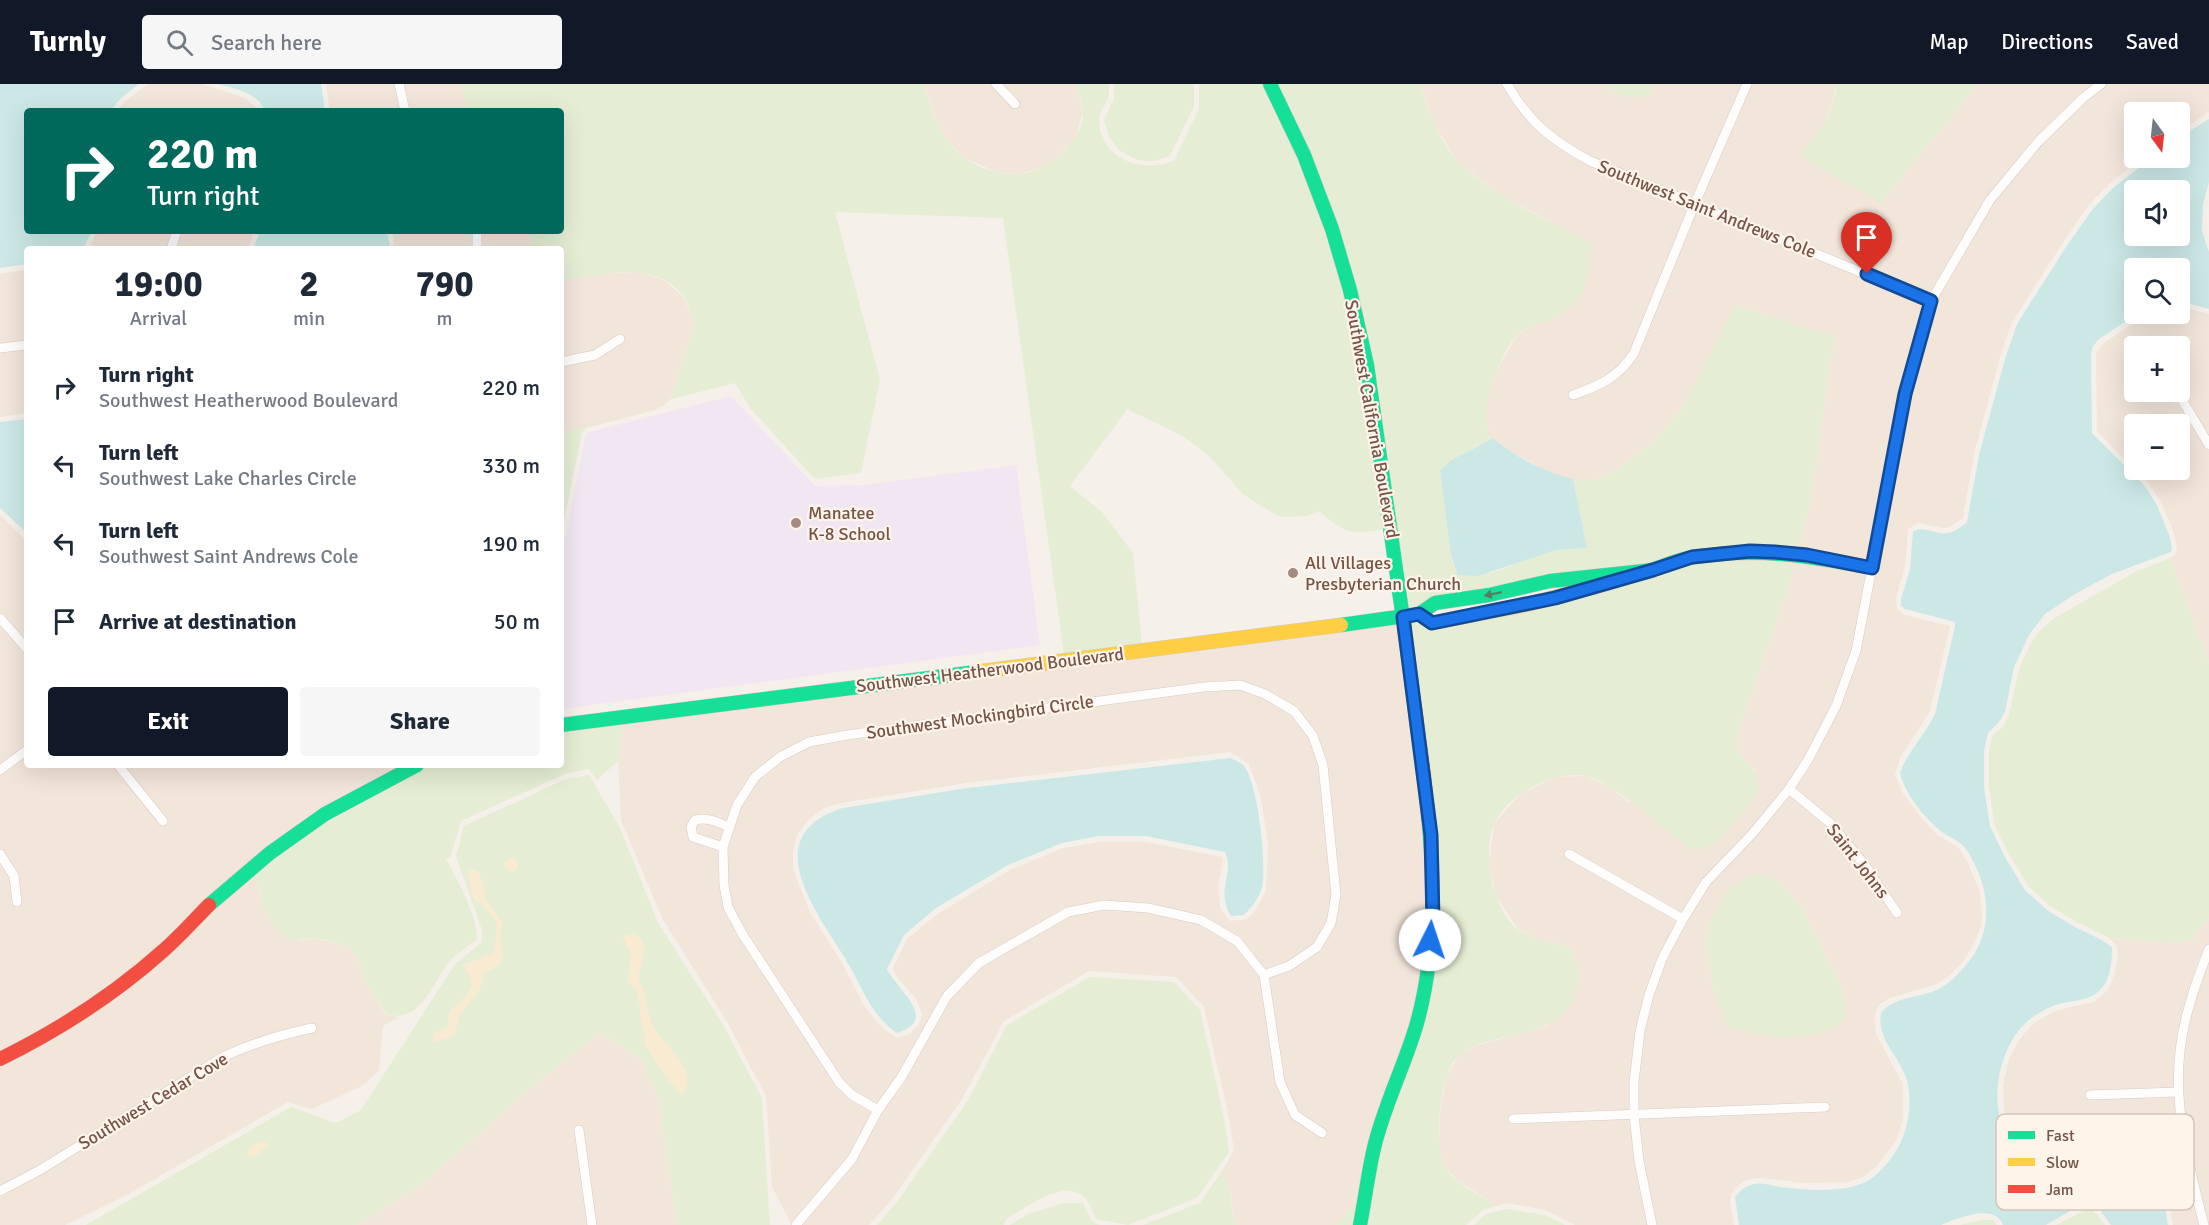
<!DOCTYPE html>
<html lang="en">
<head>
<meta charset="utf-8">
<style>
	body { margin:0; font-family:Signika,sans-serif; background:#f6f6f7; color:#1f2937; height:100vh; display:flex; flex-direction:column; font-size:22px; white-space:nowrap }
	* { box-sizing:border-box; margin:0 }
	p { font-size:20px; color:#747a83 }
	.icon { flex:none; width:33px; height:33px; fill:none; stroke:currentColor; stroke-width:2; stroke-linecap:round; stroke-linejoin:round }
	.map { position:relative; flex:1; overflow:hidden }
	.details { position:absolute; left:24px; top:162px; width:540px; height:522px; display:flex; flex-direction:column; background:#fff; border-radius:6px; box-shadow:0 6px 24px #0002 }
	.details>* { flex:none }
	.hud { position:absolute; left:24px; top:24px; width:540px; height:126px; border-radius:6px; box-shadow:0 6px 24px #0002; background:#00695c; color:#fff; overflow:hidden }
	.needle { width:39px; rotate:165deg }
	.fabs { position:absolute; left:2124px; top:18px; display:grid; gap:12px }
	.fabs a { display:grid; place-items:center; width:66px; height:66px; border-radius:6px; background:#fff; box-shadow:0 6px 24px #0002; font-size:30px }
	.pin { position:absolute; display:grid; place-items:center; width:51px; height:51px; color:#fff; margin:-62px -26px; border-radius:50% 50% 50% 0; rotate:-45deg; box-shadow:0 0 6px #0007 }
	.pin .icon { rotate:45deg }
	.me { position:absolute; width:66px; margin:-33px; rotate:4deg; stroke-linejoin:round; filter:drop-shadow(0 0 4px #0008) }
	.turn { display:flex; align-items:center; gap:21px; height:126px; padding:0 24px; font-size:27px }
	.turn .icon { width:78px; height:78px; stroke-width:2.5 }
	.turn b { display:block; font-size:42px; line-height:51px }
	.eta { display:flex; justify-content:space-evenly; align-items:center; height:102px; text-align:center }
	.eta b { font-size:36px; font-weight:700; line-height:42px }
	.cta { display:flex; gap:12px; margin-top:auto; padding:12px 24px }
	.cta a { flex:1; height:69px; border-radius:6px; background:#111827; color:#fff; font-size:24px; font-weight:700; line-height:69px; text-align:center }
	.cta a+a { background:#f6f6f7; color:#1f2937 }
	ul { padding:0; list-style:none }
	li { display:flex; align-items:center; gap:18px; height:78px; padding:0 24px }
	li div { flex:1 }
	li b { display:block; font-size:22px }
	li em { font-style:normal }
	header { display:flex; align-items:center; gap:36px; box-sizing:border-box; height:84px; padding:0 30px; background:#111827; color:#fff }
	header strong { font-size:28px }
	nav { display:flex; gap:33px; margin-inline-start:auto; font-size:21px }
	.search { width:420px; height:54px; background:#f6f6f7; display:flex; align-items:center; gap:15px; box-sizing:border-box; padding:0 21px; border-radius:6px; color:#747a83; font-size:22px }
	.map>svg:first-child { display:block }
	.residential { fill:#f2e5da; fill-rule:evenodd }
	.education { fill:#f1e7f2 }
	.green { fill:#e5edd4 }
	.sand { fill:#f9ebd2 }
	.water { fill:#cbe8e7; fill-rule:evenodd }
	.lines { fill:none; stroke-linecap:round; stroke-linejoin:round }
	.street-casing { stroke:#d5cbc6; stroke-width:10 }
	.fast-casing { stroke:#d6cbc6; stroke-width:15 }
	.slow-casing { stroke:#d6cbc6; stroke-width:15 }
	.jam-casing { stroke:#d6cbc6; stroke-width:15 }
	.street { stroke:#fefdfc; stroke-width:9 }
	.fast { stroke:#16e098; stroke-width:14 }
	.slow { stroke:#ffcf43; stroke-width:14 }
	.jam { stroke:#f24e42; stroke-width:14 }
	.oneway { fill:#587e61 }
	.route-casing { stroke:#114b97; stroke-width:15 }
	.route { stroke:#1a73e8; stroke-width:10 }
	.poi-dot { fill:#a28b81; stroke:#fff4ea; stroke-width:2 }
	.labels { text-anchor:middle; stroke-width:4.5; stroke-linejoin:round; paint-order:stroke }
	.street-label { font-size:18px; fill:#755449; stroke:#fff4ea }
	.poi-label { font-size:18px; fill:#755449; stroke:#fff4ea; text-anchor:start }
	.key { fill:#fff4ea; stroke:#d6c4ba; stroke-width:1.5 }
	.key-label { font-size:16px; fill:#755449 }
</style>
</head>
<body>
<header>
<strong>Turnly</strong>
<div class="search"><svg class="icon" aria-label="search" viewBox="0 0 24 24"><circle cx="10" cy="10" r="6"/><path d="M15 15l6 6"/></svg>Search here</div>
<nav><a>Map</a><a>Directions</a><a>Saved</a></nav>
</header>
<div class="map">
<svg width="2209" height="1141" viewBox="0 0 2209 1141">
	<rect width="100%" height="100%" fill="#f6f0ea"/>
	<!-- residential -->
	<g class="residential">
		<path d="M148,0H202L245,14L260,27H117L124,18Z"/>
		<path d="M326,0H460L464,15L472,27H330Z"/>
		<path d="M924,0H1076L1083,28L1075,55L1053,77L1041,84L1019,90L997,88L964,74L948,57L938,41Z"/>
		<path d="M1421,0H1601L1611,7L1650,11L1654,0H1836L1832,21L1823,44L1881,119L1978,0H2209V28L2180,47V28H2134V74H2142L2109,100L2088,122L2062,160L2012,238L2000,273L1974,370L1963,434L1950,443L1942,444L1918,439L1908,445L1905,483L1896,513L1897,524L1904,531L1950,542L1930,627L1900,674L1895,691L1902,708L1920,732L1936,750L1959,764L1967,777L1980,808L1982,829L1981,842L1975,857L1965,875L1950,891L1937,900L1890,914L1880,920L1876,926L1874,937L1876,950L1903,1001V1036L1896,1057L1876,1083L1863,1093L1848,1098L1806,1099L1763,1094H1753L1744,1097L1737,1102L1731,1111L1730,1119L1734,1141H1575L1546,1126L1506,1119L1497,1122L1458,1097L1445,1083L1439,1064L1440,1029L1446,994L1459,970L1475,962L1547,942L1579,895L1572,868L1568,862L1538,856L1518,845L1496,812L1489,779L1494,740L1520,710L1556,693L1585,692L1608,702L1629,718L1755,687L1736,665L1737,652L1789,501L1810,421L1834,254L1736,221L1682,325L1652,359L1611,390L1596,395H1573L1551,390L1503,363L1490,352L1485,333L1488,310L1498,284L1517,251L1529,243L1559,232L1549,137L1498,110L1457,77L1434,40ZM1779,797L1803,826L1840,900L1847,920L1713,907L1706,860L1709,839Z"/>
		<path d="M97,147H254L248,165H89Z"/>
		<path d="M393,147H531L532,165H394Z"/>
		<path d="M27,186V329L0,333V190Z"/>
		<path d="M640,188L665,197L683,213L695,238L671,315L664,321L655,326L586,344L561,348V196L595,190Z"/>
		<path d="M2180,223L2209,230V580L2170,474L2175,471L2177,465L2174,449L2161,418L2147,397L2135,386H2180V340H2134V385L2097,347L2096,271L2098,266L2103,260L2146,230H2180ZM2134,262H2180V308H2134Z"/>
		<path d="M0,431L27,457V681H405L323,725L105,907L34,951L0,969Z"/>
		<path d="M1399,539L1426,751L1427,835L1421,896L1412,937L1356,1119L1336,1141H1237L1233,1130L1231,1108L1220,1090L1234,1067L1229,1033L1204,923L1176,893L1089,887L1004,937L962,1015L893,1114L869,1141H792L772,1103L766,1012L726,936L663,836L621,736L618,677L623,638L795,619L870,607ZM1230,668L1249,680L1261,713L1268,761L1266,807L1255,827L1247,835L1230,837L1220,824L1218,803L1223,776L1222,773L1146,758H1100L1063,764L1010,786L939,829L907,855L893,884L896,892L917,916L922,930L919,940L910,950L897,954L883,945L864,922L842,879L810,828L793,786V768L797,751L809,735L824,724L841,719L966,699Z"/>
		<path d="M256,788L260,811L267,831L278,846L300,857L314,854L349,863L359,877L365,897L386,931L399,933L383,942L379,986L364,1001L312,1025L288,1018L125,1112L65,1141H0V982L39,962Z"/>
		<path d="M2209,832V1141H2173L2166,1099L2163,1090L2158,1082L2141,1079L2062,1084L2048,1079L2031,1069L2016,1056L2007,1042L2004,1025L2003,1001L2009,975L2019,956L2034,939L2055,927L2094,918L2108,906L2114,892L2118,872L2117,862L2109,854L2178,859L2193,855Z"/>
		<path d="M600,948L641,975L659,1016L677,1141H357L427,1096L528,1006Z"/>
	</g>
	<!-- education -->
	<path class="education" d="M731,312L815,402L864,401L1016,381L1040,561L561,625V476L586,349Z"/>
	<!-- green -->
	<g class="green">
		<path d="M460,0H924C932,27 940,54 962,72C976,84 1001,91 1019,90C1046,89 1085,56 1083,27C1082,18 1078,9 1076,0H1109C1109,5 1109,10 1108,14C1105,21 1099,28 1099,36C1100,75 1142,90 1174,77L1199,25V0H1264L1300,73L1327,147L1345,207L1361,282L1386,445C1350,450 1347,451 1319,427L1306,432L1282,433L1267,426L1243,410L1209,372L1183,352L1129,326V323L1070,402L1102,428L1133,469L1142,561L1064,570L1003,134L835,128L880,296L861,389L815,395L751,325L735,299L671,315L695,238C691,230 688,219 683,212C652,173 601,193 561,196V165H532L531,147H561V27H472L464,15Z"/>
		<path d="M1114,0H1194V22L1170,72L1155,77L1137,76L1119,66L1109,53L1104,36L1114,15Z"/>
		<path d="M1276,0H1421C1427,24 1441,61 1459,78C1496,115 1546,135 1592,160C1590,171 1589,197 1584,206C1579,214 1566,228 1558,232C1545,240 1527,240 1516,252C1500,270 1474,334 1493,354L1473,364L1440,386L1451,472L1455,485L1491,489L1536,472L1556,466L1587,464L1573,395H1596L1611,390L1652,359L1682,325L1735,221L1834,253L1810,421L1789,501L1737,652L1736,665C1745,677 1760,688 1758,705C1756,718 1718,759 1705,764C1701,765 1695,765 1691,765C1666,747 1613,698 1586,692C1554,686 1505,711 1494,741C1482,770 1493,829 1520,847C1536,856 1551,859 1568,862C1576,874 1580,891 1577,905C1565,959 1490,944 1459,971C1440,987 1432,1063 1446,1084C1456,1101 1480,1111 1497,1122L1483,1126L1466,1141H1365L1379,1065L1438,832L1440,807L1409,537L1560,511L1558,500L1407,526L1372,280Z"/>
		<path d="M1601,0H1654L1650,11C1633,17 1615,11 1601,0Z"/>
		<path d="M1836,0H1978L1881,119L1798,71C1820,48 1833,34 1836,0Z"/>
		<path d="M586,344L582,348L561,450V348Z"/>
		<path d="M2170,474L2209,580V832L2193,855L2177,859L2109,854L2075,837L2049,821L2029,803L2010,772L1994,740L1989,702V668L1992,652L2003,643L2009,631L2019,585L2032,557L2040,546L2056,533L2137,487Z"/>
		<path d="M623,638L618,677L597,696L589,685L565,690L461,737L450,773L446,775C458,798 477,830 477,855C469,862 458,868 451,876C431,898 424,938 387,931L365,897L359,877L349,863C338,860 327,856 316,854C308,853 301,858 293,856C266,848 260,811 256,788L328,735L423,684L432,681H561V649Z"/>
		<path d="M589,691L620,744L658,839L722,939L762,1014L770,1141H677L659,1016L641,975L600,948L528,1006L427,1096L357,1141H86L291,1023L336,1039L361,1026L455,880L482,858V846L456,772L464,742L566,695Z"/>
		<path d="M1757,790L1779,797L1803,826L1840,900L1847,920L1844,937C1838,940 1833,944 1827,947C1797,959 1757,950 1727,943L1713,907L1706,860L1709,839L1728,806L1743,796Z"/>
		<path d="M1090,893L1174,898L1200,926L1224,1034L1229,1068L1197,1114L1128,1141L1096,1135C1093,1128 1090,1119 1085,1114C1064,1093 1027,1124 1007,1134L1004,1141H877L897,1118L967,1018L1007,941Z"/>
		<path d="M1220,1090C1237,1105 1227,1124 1237,1141H1143L1200,1119Z"/>
		<path d="M1361,1102L1354,1141H1336L1356,1119Z"/>
		<path d="M1064,1119H1083L1092,1137L1099,1141H1010L1028,1130Z"/>
		<path d="M2089,1124L2093,1126L2105,1141H2056Z"/>
		<path d="M1506,1125L1545,1131L1565,1141H1474L1486,1130Z"/>
		<path d="M1983,1136H1993L1997,1141H1959Z"/>
	</g>
	<!-- sand -->
	<g class="sand">
		<circle cx="511" cy="781" r="7"/>
		<path d="M470,785L476,786L479,789L483,800L485,814L503,839L500,852L503,874L497,883L485,888L480,905L459,932L455,949L448,954L433,958L434,949L448,943L449,928L465,913L472,902L469,891L462,881L492,870L495,866L497,839L481,819H476C471,811 468,794 470,785Z"/>
		<path d="M633,850C654,858 638,879 639,895C640,900 642,903 644,908C647,916 647,926 650,935C658,961 698,978 684,1009L681,1010C667,996 655,977 644,959C647,950 643,945 641,936C638,918 643,912 628,897L631,873L623,852Z"/>
		<path d="M262,1057L267,1059L268,1062L252,1074L249,1073L247,1069L250,1062Z"/>
	</g>
	<!-- water -->
	<g class="water">
		<path d="M0,0H139L121,14L110,27H27V147H92L83,165H27V180L0,184Z"/>
		<path d="M218,0H321L325,27H265C258,8 235,5 218,0Z"/>
		<path d="M2209,35V98L2203,120L2202,147L2209,168V225L2180,217V184H2134V230H2137L2099,255L2093,262L2091,269L2092,349L2144,401L2157,421L2169,451L2172,463L2171,468L2112,490L2075,510L2045,530L2029,551L2014,583L2005,628L1998,639L1988,649L1984,667V703L1990,742L2006,775L2025,806L2047,826L2073,842L2100,855L2112,863C2112,877 2111,896 2100,906C2089,918 2068,916 2053,922C2047,924 2039,929 2033,933C1997,957 1983,1032 2016,1063C2029,1075 2045,1088 2063,1090C2093,1093 2124,1084 2154,1085C2165,1099 2165,1124 2168,1141H2111L2096,1121L2090,1118L2082,1120L2046,1141H2003C1994,1118 1958,1135 1941,1141H1739L1735,1113C1740,1106 1746,1102 1754,1100C1763,1098 1772,1102 1781,1103C1806,1106 1840,1109 1863,1099C1877,1093 1888,1079 1896,1067C1909,1047 1914,1014 1905,991C1896,969 1877,954 1881,929C1894,912 1921,914 1939,905C1950,899 1958,890 1966,881C1992,852 1991,812 1974,779C1971,773 1967,764 1961,760C1956,755 1948,753 1942,748C1925,735 1905,710 1900,689C1908,667 1925,651 1935,630L1955,542V538L1905,525L1901,522V515L1910,485L1913,447C1931,439 1941,462 1967,438L1979,371L2005,275L2017,240L2066,163L2092,126L2113,104L2151,74H2180V53ZM2180,106V152H2134V106Z"/>
		<path d="M260,147H387L390,164L253,165Z"/>
		<path d="M27,335V449L0,424V338Z"/>
		<path d="M1493,354C1515,373 1544,388 1573,395L1587,464L1556,466L1478,492L1458,491L1451,472L1440,386L1450,377Z"/>
		<path d="M1231,674C1234,676 1240,678 1243,681C1258,696 1267,782 1262,804C1259,814 1251,824 1244,831L1231,832C1215,806 1235,789 1225,768L1146,752H1099L1062,759L1008,781L936,824L904,851L887,885C897,906 940,936 897,949C870,931 861,900 845,874C816,827 756,751 843,724L967,704Z"/>
	</g>
	<g class="lines">
		<!-- street casing -->
		<g class="street-casing">
			<g id="street">
				<path d="M399,0L405,27"/>
				<path d="M996,0L1015,20"/>
				<path d="M1507,0C1529,38 1551,56 1590,77L1931,217"/>
				<path d="M171,165L177,147"/>
				<path d="M477,165V147"/>
				<path d="M0,264L27,261"/>
				<path d="M561,278L595,271L620,255"/>
				<path d="M2178,309L2209,361"/>
				<path d="M1573,311C1599,302 1619,293 1634,269L1695,119L1747,0"/>
				<path d="M0,534L27,565"/>
				<path d="M118,681L163,737"/>
				<path d="M0,686L27,666"/>
				<path d="M1789,705L1830,739L1864,780L1897,829"/>
				<path d="M723,763L693,753L691,743L695,736C707,733 718,738 729,743"/>
				<path d="M0,770L14,792L17,818"/>
				<path d="M1569,770L1683,835"/>
				<path d="M2090,1011L2178,1008"/>
				<path d="M878,1026L852,1011L839,998L743,851L728,823L724,801L723,763L737,721L755,693L780,673L809,658L847,651L1204,603L1240,601L1265,610L1294,627L1313,652L1323,681L1336,811L1331,839L1317,863L1289,882L1264,891"/>
				<path d="M1513,1035L1825,1023"/>
				<path d="M579,1046L592,1141"/>
				<path d="M0,1107L40,1086L221,974C251,959 280,951 312,944"/>
				<path d="M796,1141L852,1075L878,1026L901,994L947,912L979,879L1068,828L1104,821L1148,824L1201,836L1237,857L1264,891L1280,998L1295,1031L1322,1049"/>
				<path d="M1652,1141L1639,1077L1634,1031V998L1640,947L1649,911L1662,875L1683,835L1706,798L1753,749L1789,705L1808,676L1836,622L1856,567L1905,310L1931,217L1990,116L2038,58L2083,14L2101,0"/>
				<path d="M2204,1141C2190,1085 2173,1025 2180,967C2184,932 2196,898 2209,865"/>
			</g>
		</g>
		<!-- fast casing -->
		<g class="fast-casing">
			<g id="fast">
				<path d="M1270,0L1304,71L1332,145L1350,206L1367,281L1404,542"/>
				<path d="M1646,488C1662,483 1678,475 1694,473C1758,463 1810,472 1872,484"/>
				<path d="M1341,541L1419,530L1435,519L1489,511L1550,497L1653,486"/>
				<path d="M561,641L976,588"/>
				<path d="M209,821L270,769L325,730L417,681"/>
				<path d="M1360,1141C1365,1116 1368,1089 1374,1064C1384,1021 1405,981 1417,939C1439,859 1434,775 1424,693"/>
			</g>
		</g>
		<!-- slow casing -->
		<g class="slow-casing">
			<g id="slow">
				<path d="M1419,530L1432,539L1529,520L1616,497"/>
				<path d="M976,588L1341,541"/>
			</g>
		</g>
		<!-- jam casing -->
		<g class="jam-casing">
			<g id="jam">
				<path d="M1404,542L1424,693"/>
				<path d="M0,975C59,946 115,910 164,866C180,852 194,836 209,821"/>
			</g>
		</g>
		<!-- street -->
		<use href="#street" class="street"/>
		<!-- fast -->
		<use href="#fast" class="fast"/>
		<!-- slow -->
		<use href="#slow" class="slow"/>
		<!-- jam -->
		<use href="#jam" class="jam"/>
	</g>
	<!-- one-way arrows -->
	<defs><path id="oneway-solid" d="M-6-.8H1V-3.2L6.5 0L1 3.2V.8H-6Z" transform="scale(1.5)"/></defs>
	<use class="oneway" href="#oneway-solid" transform="translate(1493 510) rotate(168)"/>
	<g class="lines">
		<!-- route casing -->
		<g class="route-casing">
			<path id="route" d="M1430,856L1433,836L1431,751L1403,533L1419,530L1432,539L1555,514L1653,486L1692,473L1750,467L1775,468L1807,471L1872,484L1905,310L1931,217L1867,190"/>
		</g>
		<!-- route -->
		<use href="#route" class="route"/>
	</g>
	<!-- markers -->
	<g class="poi-dot">
		<circle cx="796" cy="439" r="6"/>
		<circle cx="1293" cy="489" r="6"/>
	</g>
	<g class="labels">
		<!-- street labels -->
		<g class="street-label">
			<text transform="translate(1707 125) rotate(22)" y="6">Southwest Saint Andrews Cole</text>
			<text transform="translate(1372 335) rotate(80)" y="6">Southwest California Boulevard</text>
			<text transform="translate(990 586) rotate(-7)" y="6">Southwest Heatherwood Boulevard</text>
			<text transform="translate(980 633) rotate(-8)" y="6">Southwest Mockingbird Circle</text>
			<text transform="translate(1858 777) rotate(52)" y="6">Saint Johns</text>
			<text transform="translate(153 1017) rotate(-31)" y="6">Southwest Cedar Cove</text>
		</g>
		<!-- poi labels -->
		<g class="poi-label">
			<text x="808" y="435">Manatee<tspan x="808" dy="21">K-8 School</tspan></text>
			<text x="1305" y="485">All Villages<tspan x="1305" dy="21">Presbyterian Church</tspan></text>
		</g>
	</g>
	<!-- legend -->
	<rect x="1996" y="1030" width="198" height="96" rx="9" class="key"/>
	<rect x="2008" y="1047" width="27" height="8" fill="#16e098"/>
	<rect x="2008" y="1074" width="27" height="8" fill="#ffcf43"/>
	<rect x="2008" y="1101" width="27" height="8" fill="#f24e42"/>
	<g class="key-label">
		<text x="2046" y="1057">Fast</text>
		<text x="2046" y="1084">Slow</text>
		<text x="2046" y="1111">Jam</text>
	</g>
</svg>
<div class="fabs">
<a><svg class="needle" viewBox="-14 -14 28 28"><path d="M0-13l5 13h-10z" fill="#e53935"/><path d="M0 13l5-13h-10z" fill="#747a83"/></svg></a>
<a><svg class="icon" aria-label="sound" viewBox="0 0 24 24"><path d="M4 9h4l5-4v14l-5-4H4zM17 9q2 3 0 6"/></svg></a>
<a><svg class="icon" aria-label="search" viewBox="0 0 24 24"><circle cx="10" cy="10" r="6"/><path d="M15 15l6 6"/></svg></a>
<a>+</a>
<a>−</a>
</div>
<div class="pin" style="left:1867px;top:190px;background:#d93025"><svg class="icon" aria-label="arrive" viewBox="0 0 24 24"><path d="M6 21V4h12l-3 4 3 4H6"/></svg></div>
<svg class="me" style="left:1430px;top:856px" viewBox="-20 -20 40 40"><circle r="19" fill="#fff"/><path d="M0-13L10 11 0 6-10 11z" fill="#1a73e8"/></svg>
<div class="hud">
<div class="turn"><svg class="icon" aria-label="right" viewBox="0 0 24 24"><path d="M7 20v-9h11M14 6l5 5-5 5"/></svg><div><b>220 m</b>Turn right</div></div>
</div>
<section class="details">
<div class="eta">
<div><b>19:00</b><p>Arrival</p></div>
<div><b>2</b><p>min</p></div>
<div><b>790</b><p>m</p></div>
</div>
<ul>
<li><svg class="icon" aria-label="right" viewBox="0 0 24 24"><path d="M7 20v-9h11M14 6l5 5-5 5"/></svg><div><b>Turn right</b><p>Southwest Heatherwood Boulevard</p></div><em>220 m</em></li>
<li><svg class="icon" aria-label="left" viewBox="0 0 24 24"><path d="M17 20v-9H6M10 6l-5 5 5 5"/></svg><div><b>Turn left</b><p>Southwest Lake Charles Circle</p></div><em>330 m</em></li>
<li><svg class="icon" aria-label="left" viewBox="0 0 24 24"><path d="M17 20v-9H6M10 6l-5 5 5 5"/></svg><div><b>Turn left</b><p>Southwest Saint Andrews Cole</p></div><em>190 m</em></li>
<li><svg class="icon" aria-label="arrive" viewBox="0 0 24 24"><path d="M6 21V4h12l-3 4 3 4H6"/></svg><div><b>Arrive at destination</b></div><em>50 m</em></li>
</ul>
<div class="cta"><a>Exit</a><a>Share</a></div>
</section>
</div>
</body>
</html>
